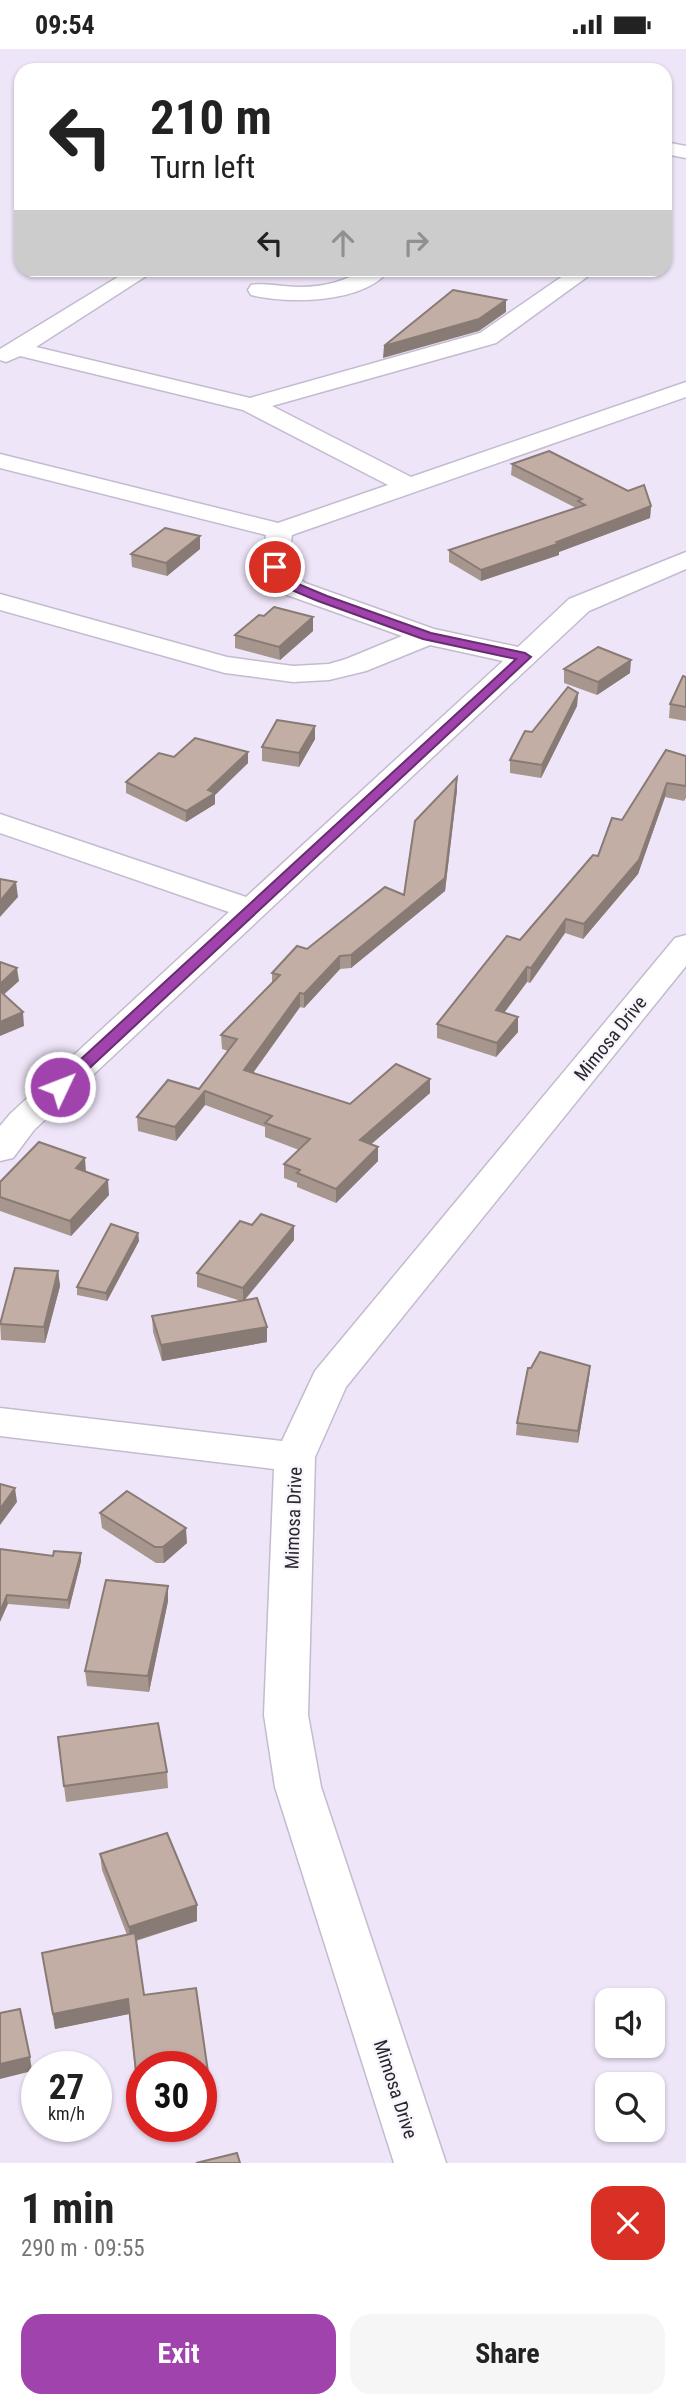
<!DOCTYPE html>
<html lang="en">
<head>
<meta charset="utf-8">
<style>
	body { margin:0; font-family:"Roboto Condensed",sans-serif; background:#f6f6f6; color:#222; height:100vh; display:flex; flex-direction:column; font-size:26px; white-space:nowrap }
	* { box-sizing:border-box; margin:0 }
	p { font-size:23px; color:#767676 }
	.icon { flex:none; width:38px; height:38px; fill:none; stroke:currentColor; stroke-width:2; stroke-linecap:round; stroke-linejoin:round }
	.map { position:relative; height:2114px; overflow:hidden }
	.details { display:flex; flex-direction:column; background:#fff; flex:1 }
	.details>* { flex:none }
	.banner { position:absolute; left:14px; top:14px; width:658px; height:214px; border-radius:21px; box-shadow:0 2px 5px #0004; background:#fff; color:#222; overflow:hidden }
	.buttons { position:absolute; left:595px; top:1939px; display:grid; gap:14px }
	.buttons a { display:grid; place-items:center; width:70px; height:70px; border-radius:14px; background:#fff; box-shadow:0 2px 5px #0004; font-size:35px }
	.speed { position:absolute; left:21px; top:2002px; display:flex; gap:14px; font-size:35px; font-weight:700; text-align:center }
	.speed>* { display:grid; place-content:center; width:91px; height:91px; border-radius:50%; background:#fff; box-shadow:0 2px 5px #0004; line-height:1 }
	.speed small { font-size:18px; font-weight:400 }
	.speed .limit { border:10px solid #d22; background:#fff; color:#111 }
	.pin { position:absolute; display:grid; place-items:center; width:60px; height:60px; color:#fff; margin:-30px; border:4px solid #fff; border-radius:50%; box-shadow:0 2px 7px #0007 }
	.me { position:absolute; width:77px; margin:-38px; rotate:47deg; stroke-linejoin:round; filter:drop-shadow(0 0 5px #0008) }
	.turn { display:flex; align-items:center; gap:24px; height:147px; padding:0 21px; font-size:32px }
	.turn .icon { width:91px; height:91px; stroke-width:2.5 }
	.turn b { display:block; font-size:49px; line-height:60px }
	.lanes { display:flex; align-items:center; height:66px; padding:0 21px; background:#0003; justify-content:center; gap:35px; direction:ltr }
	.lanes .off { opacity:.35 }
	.round { display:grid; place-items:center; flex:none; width:74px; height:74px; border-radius:21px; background:#f6f6f6 }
	.summary { display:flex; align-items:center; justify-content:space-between; height:119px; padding:0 21px }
	h1 { font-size:42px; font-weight:700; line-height:52px }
	.primary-button { display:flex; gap:14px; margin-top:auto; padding:14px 21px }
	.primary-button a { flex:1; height:80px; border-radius:21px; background:#a043ad; color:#fff; font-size:28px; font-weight:700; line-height:80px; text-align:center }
	.primary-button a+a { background:#f6f6f6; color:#222 }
	.status { display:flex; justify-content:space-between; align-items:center; height:49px; padding:0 35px; background:#fff; direction:ltr }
	.status svg { height:19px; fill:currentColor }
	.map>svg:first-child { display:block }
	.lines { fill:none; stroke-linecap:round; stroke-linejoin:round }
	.minor-casing { stroke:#c4bbce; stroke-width:3 }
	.minor { fill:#fff; fill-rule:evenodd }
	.wall { fill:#a7968e }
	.shaded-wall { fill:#887a74 }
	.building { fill:#c2aea5; stroke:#887a74; stroke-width:2 }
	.route { fill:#a043ad; stroke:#682c70; stroke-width:2 }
	.labels { text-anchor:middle; stroke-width:5; stroke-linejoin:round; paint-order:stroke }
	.street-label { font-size:19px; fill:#2a262d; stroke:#f8f5fc }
</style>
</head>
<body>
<div class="status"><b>09:54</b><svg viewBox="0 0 49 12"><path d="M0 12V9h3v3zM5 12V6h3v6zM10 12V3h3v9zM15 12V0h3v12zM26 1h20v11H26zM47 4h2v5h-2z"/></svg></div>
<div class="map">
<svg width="686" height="2114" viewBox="0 0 686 2114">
	<rect width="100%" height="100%" fill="#eee5f8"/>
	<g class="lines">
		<!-- minor casing -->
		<g class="minor-casing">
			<g id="minor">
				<path d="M665,93L686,97V109L665,105Z"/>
				<path d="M131,220H157L36,298L250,349L480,284L573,220H598L496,294L272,357L411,428L686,333V348L292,486L289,508L291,522L305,534L434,580L518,598L569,550L686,503V520L589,562L34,1081L13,1109L0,1112V1077L10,1065L229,863L0,784V765L246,848L503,612L430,596L366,622L329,631L293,633L225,624L0,561V545L227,608L293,617L329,615L346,610L402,587L287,546C263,529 262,513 266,486L0,419V405L278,474L388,436L243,361L20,307L6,313L0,311V300Z"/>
				<path d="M364,220H390C365,255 288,255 251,246L248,241L251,236C262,234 273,236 284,237C313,240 340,236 364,220Z"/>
				<path d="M686,886V917L346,1338L315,1408L308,1666L321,1738L446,2114H394L275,1738L264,1666L274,1420L0,1387V1359L282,1392L315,1322L675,889Z"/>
			</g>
		</g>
		<!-- minor -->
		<use href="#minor" class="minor"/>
	</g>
	<!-- wall -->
	<g class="wall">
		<path d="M512,415L651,457L650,469L559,503V506L481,532L449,513V501L576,459L511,426Z"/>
		<path d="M200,500L167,527L132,518L131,505Z"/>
		<path d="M313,568V582L280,611L235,599V586Z"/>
		<path d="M564,620L630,624L597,646L564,634Z"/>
		<path d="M686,628V672L669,669L670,655Z"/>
		<path d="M578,644L577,657L541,729L510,724V711L532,683Z"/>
		<path d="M315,677V690L299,718L262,712V698Z"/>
		<path d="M248,703V714L215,746V755L186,773L126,744V733L174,708Z"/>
		<path d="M686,707V749L684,752L665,748L638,825L583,890L565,884L530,934L527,933L504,964L518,968V983L496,1008L437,989V975L520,891L598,807L622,771Z"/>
		<path d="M457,728V741L445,842L351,919L340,920L304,959L300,958L253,1024L350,1055L430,1030V1044L371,1095L378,1098V1112L336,1154L297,1138V1134L284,1129V1115L299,1101L265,1088V1078L205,1056L176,1092L138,1082L137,1068L199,1040L228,1002L222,1000L221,986L272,934V924L307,900L404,846Z"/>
		<path d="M86,1123L109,1146L71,1187L0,1162V1133Z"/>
		<path d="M294,1177V1191L244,1251L267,1293L162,1312L153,1283L152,1267L241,1252L197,1238V1224Z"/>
		<path d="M138,1184L139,1192L107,1252L77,1246V1238Z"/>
		<path d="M58,1222L60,1237L45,1294L1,1291L0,1272Z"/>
		<path d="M590,1317L589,1329L578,1394L516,1386L517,1374Z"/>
		<path d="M100,1464L187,1494L164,1514H156L102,1479Z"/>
		<path d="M0,1500L53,1507L81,1504V1512L69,1560L8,1555Z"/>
		<path d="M168,1552L149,1643L87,1637L85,1622Z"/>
		<path d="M58,1688L167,1723L168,1739L66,1753Z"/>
		<path d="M167,1784L197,1856V1872L136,1892L144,1946L196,1939L209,2030L210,2045L201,2047V2018H142V2055L139,2056L129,1965L55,1980L42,1904L127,1886L102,1821L100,1805Z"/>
	</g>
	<!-- shaded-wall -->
	<g class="shaded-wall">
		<path d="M506,251V263L479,282L383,309L384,297Z"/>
		<path d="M651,457L650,469L559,503V506L481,532V521Z"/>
		<path d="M200,487V500L167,527L166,514Z"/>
		<path d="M313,568V582L280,611L279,598Z"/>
		<path d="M631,611L630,624L597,646L598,633Z"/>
		<path d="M578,644L577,657L541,729L542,716Z"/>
		<path d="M315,677V690L299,718V704Z"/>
		<path d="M248,703V714L215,746V755L186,773V762Z"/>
		<path d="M457,728V741L445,842L351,919V906L445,829Z"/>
		<path d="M667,734L665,748L638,825L583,890L584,875Z"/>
		<path d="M16,833L18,848L0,868V852Z"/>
		<path d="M566,870L565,884L530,934L531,919Z"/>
		<path d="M340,907V920L304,959V945Z"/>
		<path d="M527,918V933L495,976L496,961Z"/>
		<path d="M17,919L19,932L0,949V935Z"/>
		<path d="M300,944V958L245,1035L244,1021Z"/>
		<path d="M23,963L24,977L0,987V973Z"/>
		<path d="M518,968V983L496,1008L497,994Z"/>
		<path d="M430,1030V1044L360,1105V1091Z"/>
		<path d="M205,1042V1056L176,1092L175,1078Z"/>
		<path d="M378,1098V1112L336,1154V1140Z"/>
		<path d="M85,1109L86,1124L76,1119Z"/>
		<path d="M108,1131L109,1146L71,1187L70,1172Z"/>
		<path d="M294,1177V1191L243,1253V1239Z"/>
		<path d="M138,1184L139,1192L107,1252L106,1244Z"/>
		<path d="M58,1222L60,1237L45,1294L44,1278Z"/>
		<path d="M267,1278V1293L162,1312L161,1296Z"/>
		<path d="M590,1317L589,1329L578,1394V1382Z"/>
		<path d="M15,1439L17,1453L0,1476V1460Z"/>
		<path d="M186,1479L187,1494L164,1514L163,1498Z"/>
		<path d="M81,1504V1512L69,1560L68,1551Z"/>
		<path d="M168,1537V1552L149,1643L148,1627Z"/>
		<path d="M7,1546L8,1555L0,1573V1563Z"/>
		<path d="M197,1856V1872L130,1893L129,1878Z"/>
		<path d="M128,1950L129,1965L55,1980L53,1965Z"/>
		<path d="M30,2008L32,2022L0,2030V2015Z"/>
	</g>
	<!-- building -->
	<g class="building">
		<path d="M453,241L506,251L479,270L384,297Z"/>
		<path d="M549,402L628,442L644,436L651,457L557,493L560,494L481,521L449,501L585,456L578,452L582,450L512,415Z"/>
		<path d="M165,479L200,487L166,514L131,505Z"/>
		<path d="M274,558L313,568L279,598L235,586L259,566L264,567Z"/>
		<path d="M598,598L631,611L598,633L564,620Z"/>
		<path d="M683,627L686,628V658L670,655Z"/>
		<path d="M568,638L578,644L542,716L510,711L525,682L532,683Z"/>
		<path d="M277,671L315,677L299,704L262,698Z"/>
		<path d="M195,689L248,703L208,741L215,744L186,762L126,733L159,704L174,708Z"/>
		<path d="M666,701L686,707V737L667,734L639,811L584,875L566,870L531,919L527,918L496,961L518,968L497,994L437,975L507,887L520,891L593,806L598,807L612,769L622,771Z"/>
		<path d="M457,728L445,829L351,906L340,907L304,945L300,944L244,1021L350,1055L396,1015L430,1030L360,1091L378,1098L336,1140L297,1124L300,1121L284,1115L310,1090L265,1074L272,1067L205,1042L175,1078L137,1068L168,1031L199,1040L237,990L221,986L280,926L272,924L297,897L307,900L385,838L404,846L415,772Z"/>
		<path d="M0,830L16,833L0,852Z"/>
		<path d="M0,913L17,919L0,935Z"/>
		<path d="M0,942L23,963L0,973Z"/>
		<path d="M39,1093L85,1109L76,1119L108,1131L70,1172L0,1148V1133Z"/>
		<path d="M261,1165L294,1177L243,1239L197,1224L240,1172L252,1176Z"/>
		<path d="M111,1175L138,1184L106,1244L77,1238Z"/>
		<path d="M15,1219L58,1222L44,1278L0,1275Z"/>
		<path d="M257,1249L267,1278L161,1296L152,1267Z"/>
		<path d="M540,1303L590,1317L578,1382L517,1374L528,1319H531Z"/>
		<path d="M0,1435L15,1439L0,1460Z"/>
		<path d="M127,1442L186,1479L163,1498H155L100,1464Z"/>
		<path d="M0,1500L53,1507L54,1502L81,1504L68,1551L7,1546L0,1563Z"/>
		<path d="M106,1531L168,1537L148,1627L85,1622Z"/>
		<path d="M158,1674L167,1723L64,1737L58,1688Z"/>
		<path d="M167,1784L197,1856L129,1878L100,1805Z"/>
		<path d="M135,1884L144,1946L196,1939L209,2030L201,2031V2018H142V2040L138,2041L128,1950L53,1965L42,1904Z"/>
		<path d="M20,1960L30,2008L0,2015V1964Z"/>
		<path d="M237,2104L240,2114H196Z"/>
	</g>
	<!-- route -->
	<path class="route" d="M275,514L280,515L291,532L327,547L431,584L525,604L531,608L66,1041H55L52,1038L55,1034L516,610L423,590L318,552L282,537L269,518Z"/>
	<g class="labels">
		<!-- street labels -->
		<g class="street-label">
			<text transform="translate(610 989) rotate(-51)" y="7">Mimosa Drive</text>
			<text transform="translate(293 1469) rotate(-88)" y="7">Mimosa Drive</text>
			<text transform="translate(396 2040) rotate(72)" y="7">Mimosa Drive</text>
		</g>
	</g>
</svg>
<div class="buttons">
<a><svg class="icon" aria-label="sound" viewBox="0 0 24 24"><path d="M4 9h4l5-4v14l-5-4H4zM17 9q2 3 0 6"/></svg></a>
<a><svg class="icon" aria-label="search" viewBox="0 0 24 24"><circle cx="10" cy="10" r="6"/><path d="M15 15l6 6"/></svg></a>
</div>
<div class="speed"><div>27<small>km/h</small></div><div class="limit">30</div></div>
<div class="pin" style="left:275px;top:518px;background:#d93025"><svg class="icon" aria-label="arrive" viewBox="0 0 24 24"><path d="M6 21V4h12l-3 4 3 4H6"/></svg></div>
<svg class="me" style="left:60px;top:1038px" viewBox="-20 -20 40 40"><circle r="17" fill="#a043ad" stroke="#fff" stroke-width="3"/><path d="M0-11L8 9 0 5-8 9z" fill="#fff"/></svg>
<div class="banner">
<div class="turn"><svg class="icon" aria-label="left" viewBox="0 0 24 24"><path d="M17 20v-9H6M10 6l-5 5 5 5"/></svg><div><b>210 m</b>Turn left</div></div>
<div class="lanes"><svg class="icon" aria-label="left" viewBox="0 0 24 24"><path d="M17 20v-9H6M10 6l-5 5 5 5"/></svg><svg class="icon off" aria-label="ahead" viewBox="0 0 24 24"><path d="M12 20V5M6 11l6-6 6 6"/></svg><svg class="icon off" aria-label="right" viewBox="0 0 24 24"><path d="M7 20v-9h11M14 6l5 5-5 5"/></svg></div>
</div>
</div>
<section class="details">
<div class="summary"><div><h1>1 min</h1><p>290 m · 09:55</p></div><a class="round" style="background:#d93025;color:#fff"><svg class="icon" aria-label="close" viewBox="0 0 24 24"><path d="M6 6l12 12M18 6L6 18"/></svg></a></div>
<div class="primary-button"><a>Exit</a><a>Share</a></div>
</section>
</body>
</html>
